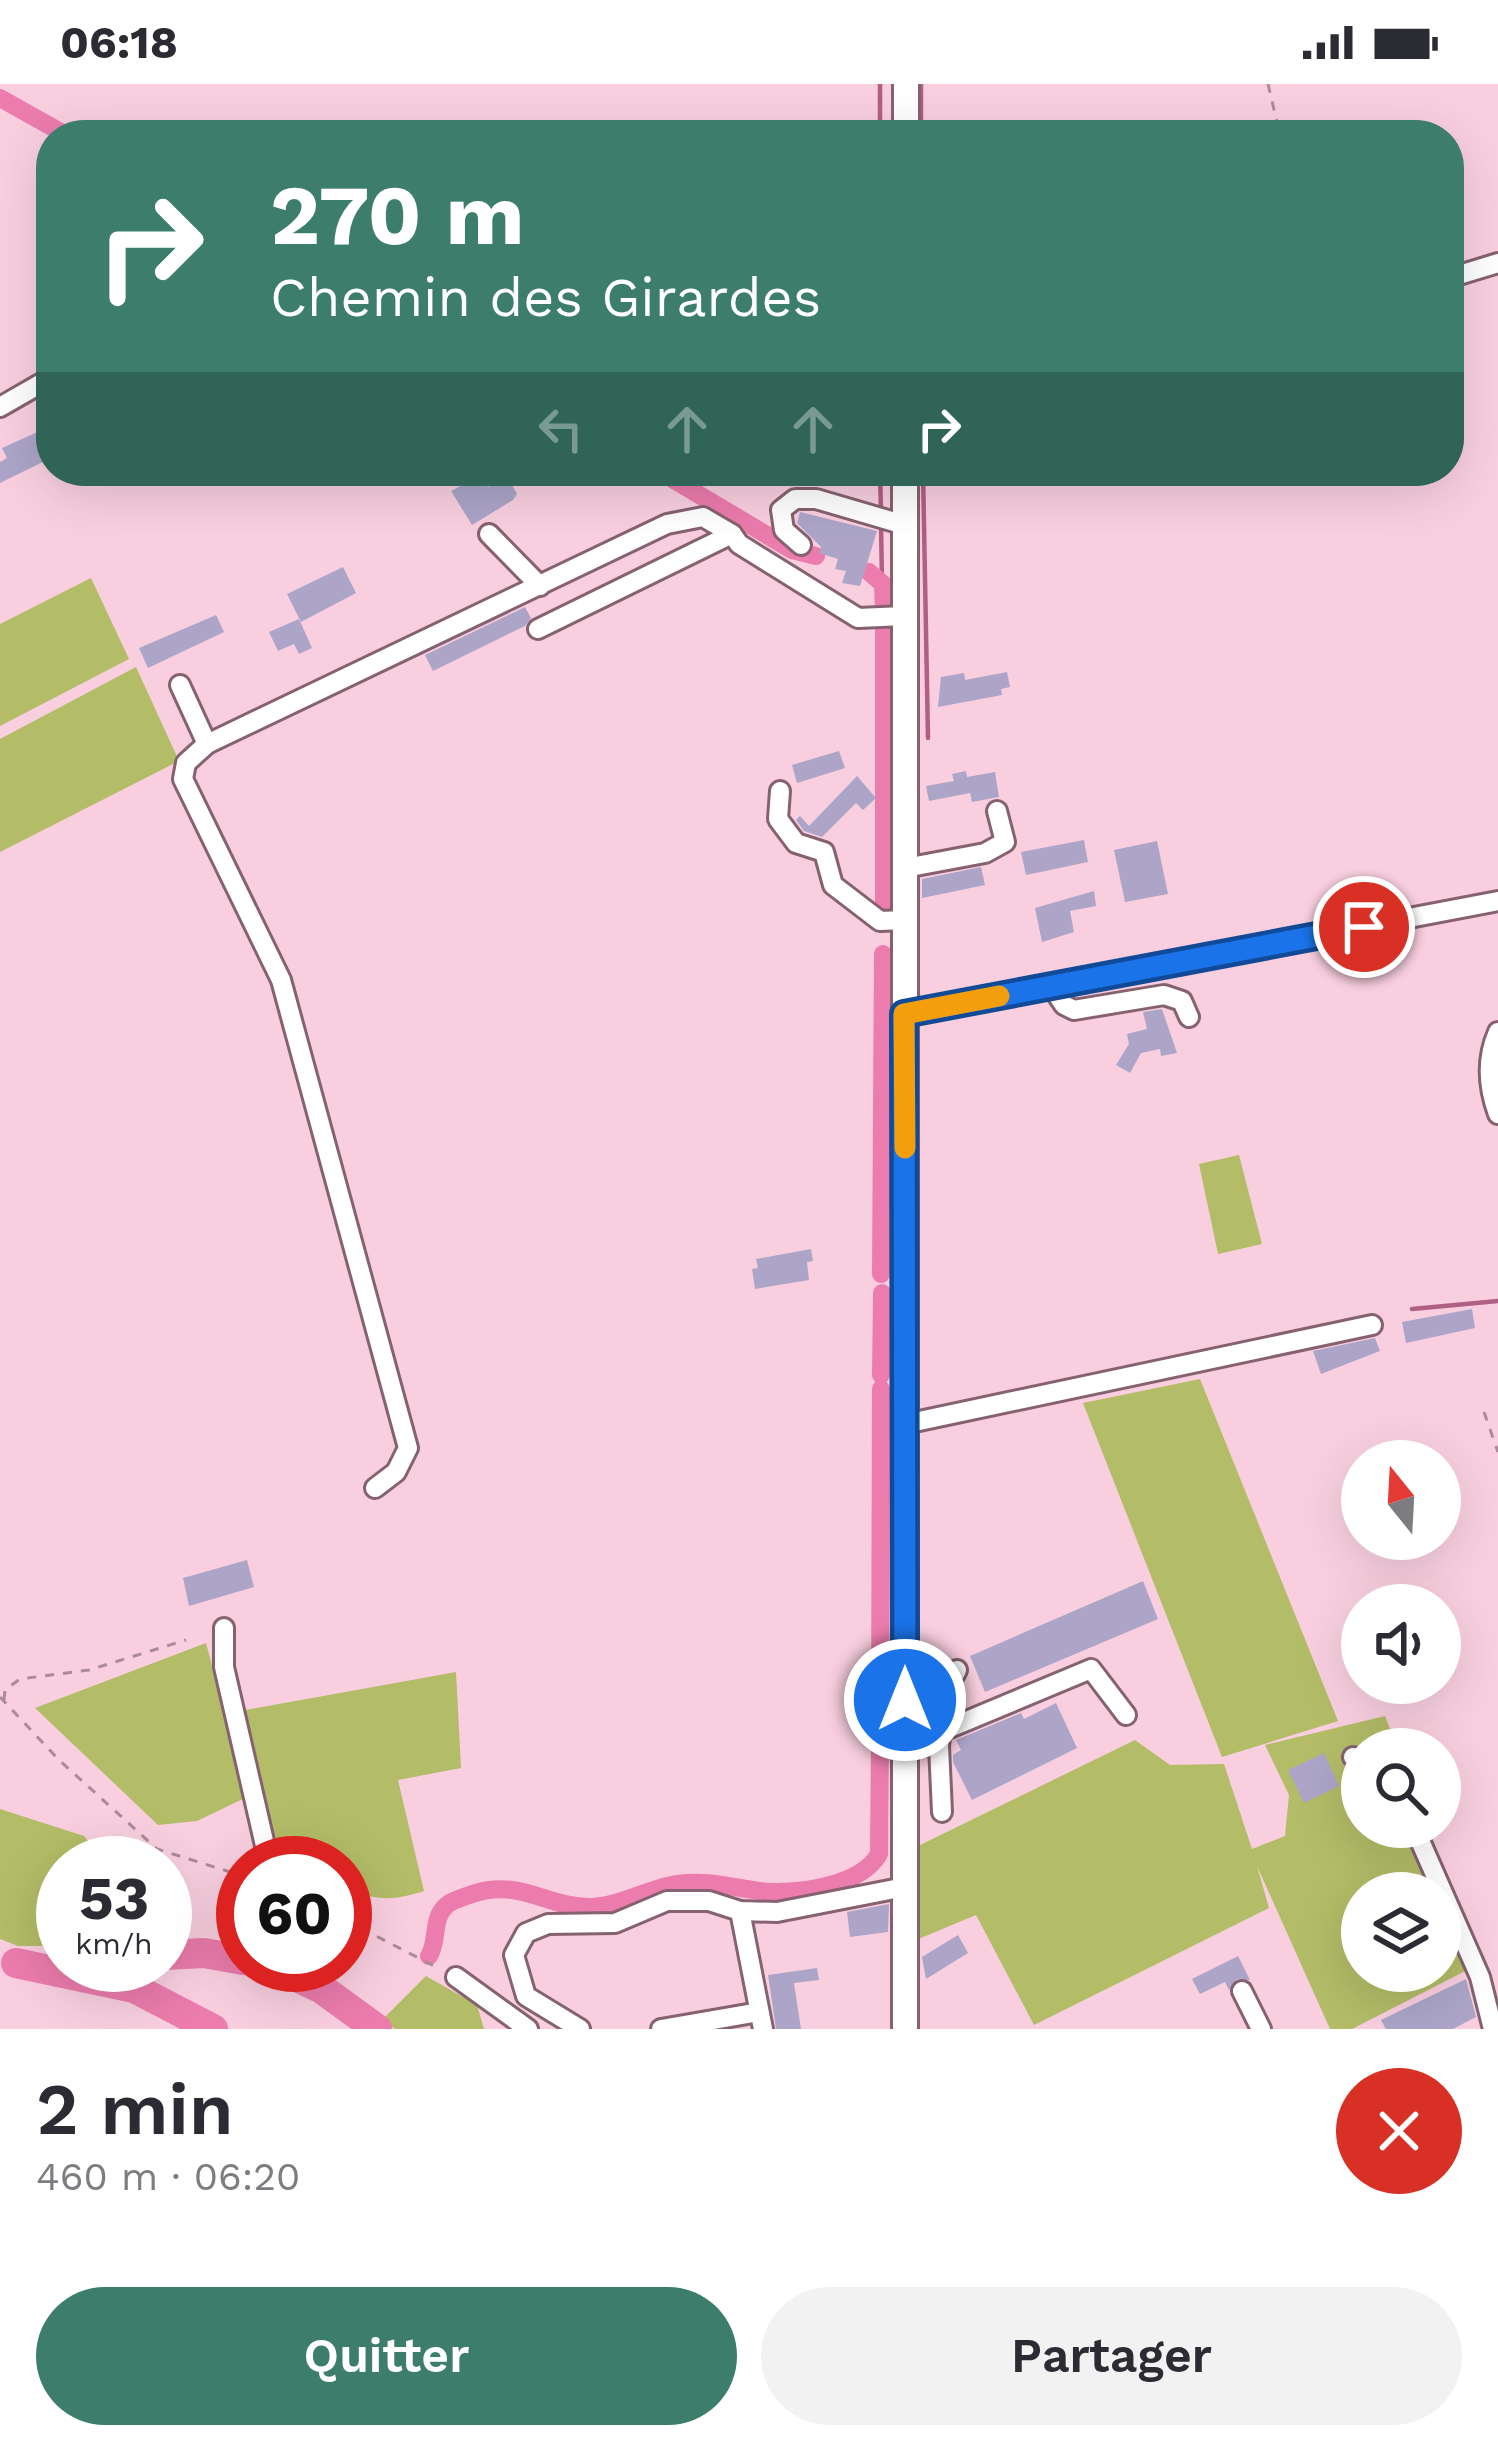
<!DOCTYPE html>
<html lang="fr">
<head>
<meta charset="utf-8">
<style>
	body { margin:0; font-family:"Work Sans",sans-serif; background:#f2f2f3; color:#2b2b33; height:100vh; display:flex; flex-direction:column; font-size:45px; white-space:nowrap }
	* { box-sizing:border-box; margin:0 }
	p { font-size:39px; color:#7c7c81 }
	.icon { flex:none; width:66px; height:66px; fill:none; stroke:currentColor; stroke-width:2; stroke-linecap:round; stroke-linejoin:round }
	.map { position:relative; height:1945px; overflow:hidden }
	.panel { display:flex; flex-direction:column; background:#fff; flex:1 }
	.panel>* { flex:none }
	.top-card { position:absolute; left:36px; top:36px; width:1428px; height:366px; border-radius:48px; box-shadow:0 12px 48px #0002; background:#3d7d6c; color:#fff; overflow:hidden }
	.needle { width:78px; rotate:342deg }
	.controls { position:absolute; left:1341px; top:1356px; display:grid; gap:24px }
	.controls a { display:grid; place-items:center; width:120px; height:120px; border-radius:50%; background:#fff; box-shadow:0 12px 48px #0002; font-size:60px }
	.speed { position:absolute; left:36px; top:1752px; display:flex; gap:24px; font-size:60px; font-weight:700; text-align:center }
	.speed>* { display:grid; place-content:center; width:156px; height:156px; border-radius:50%; background:#fff; box-shadow:0 12px 48px #0002; line-height:1 }
	.speed small { font-size:30px; font-weight:400 }
	.speed .limit { border:18px solid #d22; background:#fff; color:#111 }
	.pin { position:absolute; display:grid; place-items:center; width:102px; height:102px; color:#fff; margin:-51px; border:6px solid #fff; border-radius:50%; box-shadow:0 3px 12px #0007 }
	.me { position:absolute; width:132px; margin:-66px; rotate:0deg; stroke-linejoin:round; filter:drop-shadow(0 0 9px #0008) }
	.turn { display:flex; align-items:center; gap:42px; height:252px; padding:0 36px; font-size:54px }
	.turn .icon { width:156px; height:156px; stroke-width:2.5 }
	.turn b { display:block; font-size:84px; line-height:102px }
	.lanes { display:flex; align-items:center; height:114px; padding:0 36px; background:#0003; justify-content:center; gap:60px; direction:ltr }
	.lanes .off { opacity:.35 }
	.round { display:grid; place-items:center; flex:none; width:126px; height:126px; border-radius:63px; background:#f2f2f3 }
	.summary { display:flex; align-items:center; justify-content:space-between; height:204px; padding:0 36px }
	h1 { font-size:72px; font-weight:600; line-height:90px }
	.cta { display:flex; gap:24px; margin-top:auto; padding:24px 36px }
	.cta a { flex:1; height:138px; border-radius:72px; background:#3d7d6c; color:#fff; font-size:48px; font-weight:600; line-height:138px; text-align:center }
	.cta a+a { background:#f2f2f3; color:#2b2b33 }
	.status { display:flex; justify-content:space-between; align-items:center; height:84px; padding:0 60px; background:#fff; direction:ltr }
	.status svg { height:33px; fill:currentColor }
	.map>svg:first-child { display:block }
	.green { fill:#b3bc67; fill-rule:evenodd }
	.lines { fill:none; stroke-linecap:round; stroke-linejoin:round }
	.stream { stroke:#b15f83; stroke-width:4.5 }
	.canal { stroke:#eb7cad; stroke-width:18 }
	.river { stroke:#eb7cad; stroke-width:30 }
	.building { fill:#aca5c8 }
	.minor-casing { stroke:#866270; stroke-width:24 }
	.major-casing { stroke:#866270; stroke-width:30 }
	.path { stroke:#ab8b98; stroke-width:3; stroke-dasharray:9 9; stroke-linecap:butt }
	.minor { stroke:#fff; stroke-width:18 }
	.major { stroke:#fff; stroke-width:24 }
	.route-casing { stroke:#114b97; stroke-width:30 }
	.route { stroke:#1a73e8; stroke-width:21 }
	.slow { stroke:#f59e0b; stroke-width:21 }
</style>
</head>
<body>
<div class="status"><b>06:18</b><svg viewBox="0 0 49 12"><path d="M0 12V9h3v3zM5 12V6h3v6zM10 12V3h3v9zM15 12V0h3v12zM26 1h20v11H26zM47 4h2v5h-2z"/></svg></div>
<div class="map">
<svg width="1498" height="1945" viewBox="0 0 1498 1945">
	<rect width="100%" height="100%" fill="#f9cfdf"/>
	<!-- green -->
	<g class="green">
		<path d="M91,494L129,575L0,642V540Z"/>
		<path d="M136,583L179,677L0,768V655Z"/>
		<path d="M1239,1071L1262,1160L1218,1170L1199,1080Z"/>
		<path d="M1200,1295L1338,1637L1222,1673L1083,1319Z"/>
		<path d="M206,1559L247,1713L197,1737L158,1741L35,1624Z"/>
		<path d="M456,1588L461,1684L398,1696L424,1807C393,1817 376,1817 345,1804V1779H291L271,1766L240,1627Z"/>
		<path d="M1385,1632L1398,1665H1362V1743H1428L1481,1879L1352,1945H1330L1257,1782L1269,1824L1034,1941L976,1831L916,1856L918,1762L1135,1656L1170,1681L1224,1680L1252,1765L1285,1752L1289,1711L1265,1661ZM1362,1809H1440V1887H1362Z"/>
		<path d="M0,1725L84,1752L106,1779H63V1862H18L0,1855Z"/>
		<path d="M426,1892L477,1921L484,1945H395L382,1936Z"/>
	</g>
	<g class="lines">
		<!-- stream -->
		<g class="stream">
			<path d="M921,0V51"/>
			<path d="M880,51V0"/>
			<path d="M880,387L881,429"/>
			<path d="M923,387L928,654"/>
			<path d="M881,441L882,497"/>
			<path d="M1412,1225L1498,1217"/>
		</g>
		<!-- canal -->
		<g class="canal">
			<path d="M0,14L66,51"/>
			<path d="M659,387L792,466L816,472"/>
			<path d="M869,488L883,500L884,527"/>
			<path d="M884,546V825"/>
			<path d="M881,1190L883,870"/>
			<path d="M881,1291L882,1209"/>
			<path d="M880,1642L881,1305"/>
			<path d="M429,1872C439,1856 431,1834 447,1821C452,1816 465,1813 472,1810C520,1794 546,1823 589,1823C620,1823 648,1804 678,1800C710,1795 739,1806 770,1808C804,1809 861,1801 879,1770L880,1657"/>
		</g>
		<!-- river -->
		<g class="river">
			<path d="M165,1871L204,1869L243,1876"/>
			<path d="M16,1879L134,1904L213,1945"/>
			<path d="M271,1881L322,1905L377,1945"/>
		</g>
	</g>
	<!-- building -->
	<g class="building">
		<path d="M51,342V374L0,399V378L7,374L2,364Z"/>
		<path d="M481,391L488,403L507,392L517,410L513,416L472,441L451,407Z"/>
		<path d="M800,428L877,447L860,502L842,499L846,487L835,485L838,475L819,469L821,463L797,439Z"/>
		<path d="M343,483L356,509L301,538L287,510Z"/>
		<path d="M525,523L531,534L525,542L433,587L425,571Z"/>
		<path d="M216,531L224,548L148,584L139,564Z"/>
		<path d="M299,535L312,564L299,570L294,560L278,567L269,548Z"/>
		<path d="M1007,588L1010,603L1001,605L1002,611L938,623L941,593L964,589L965,596Z"/>
		<path d="M839,667L845,684L797,699L792,681Z"/>
		<path d="M966,687L967,693L995,688L999,713L972,718L970,709L929,717L926,702L954,697L952,690Z"/>
		<path d="M857,692L876,714L863,726L856,719L822,753L804,747L796,736L800,732L809,742Z"/>
		<path d="M1084,756L1088,778L1026,791L1021,768Z"/>
		<path d="M1157,757L1168,810L1125,818L1114,766Z"/>
		<path d="M981,783L985,801L922,814V795Z"/>
		<path d="M1094,807L1096,822L1070,827L1074,848L1042,858L1035,824Z"/>
		<path d="M1162,925L1177,969L1161,972L1160,965L1141,969L1130,989L1116,981L1129,960L1127,950L1147,945L1143,928Z"/>
		<path d="M811,1165L813,1177L807,1178L809,1196L755,1205L752,1185L758,1184L756,1175Z"/>
		<path d="M1472,1225L1475,1244L1406,1259L1402,1238Z"/>
		<path d="M1375,1254L1380,1267L1321,1290L1313,1267Z"/>
		<path d="M247,1476L254,1503L189,1522L183,1494Z"/>
		<path d="M1143,1497L1158,1535L985,1608L970,1572Z"/>
		<path d="M1056,1619L1077,1664L972,1716L953,1678V1671L961,1666L956,1656L1021,1629L1024,1635Z"/>
		<path d="M1324,1669L1339,1702L1304,1719L1288,1686Z"/>
		<path d="M889,1820L888,1848L850,1853L847,1828Z"/>
		<path d="M958,1851L968,1869L926,1895L922,1873Z"/>
		<path d="M1238,1872L1250,1896L1237,1895L1229,1906L1225,1898L1200,1910L1192,1895Z"/>
		<path d="M817,1884L819,1896L794,1899L801,1945H776L768,1891Z"/>
		<path d="M1466,1895L1476,1933L1453,1945H1386L1381,1936Z"/>
	</g>
	<g class="lines">
		<!-- minor casing -->
		<g class="minor-casing">
			<g id="minor">
				<path d="M1449,194L1498,179"/>
				<path d="M0,323L40,300H51"/>
				<path d="M489,450L540,502"/>
				<path d="M801,461L784,446L781,426L795,415H816L905,441"/>
				<path d="M538,545L732,450L739,460L858,534L904,532"/>
				<path d="M180,601L207,660L186,679L183,695L281,896L408,1364L396,1388L375,1404"/>
				<path d="M207,660L667,440L703,433L732,450"/>
				<path d="M780,707L778,735L796,759L824,768L833,801L880,837L905,836"/>
				<path d="M905,784L985,769L1005,758L997,727"/>
				<path d="M1051,902L1064,921L1074,926L1164,911L1182,917L1189,933"/>
				<path d="M905,930L1498,817"/>
				<path d="M1498,948C1486,975 1488,1003 1498,1030"/>
				<path d="M905,1340L1372,1241"/>
				<path d="M224,1544V1583L269,1779"/>
				<path d="M940,1648L1091,1585L1126,1631"/>
				<path d="M905,1662H939L945,1609L957,1586"/>
				<path d="M939,1662L942,1728"/>
				<path d="M1353,1673L1362,1676"/>
				<path d="M1414,1743L1480,1893L1493,1945"/>
				<path d="M740,1827L763,1945"/>
				<path d="M456,1893L528,1945"/>
				<path d="M1242,1907L1261,1945"/>
				<path d="M580,1945L526,1912L514,1871L526,1849L548,1840L615,1839L667,1817H709L740,1827L777,1828L905,1803"/>
				<path d="M661,1945L759,1928"/>
			</g>
		</g>
		<!-- major casing -->
		<g class="major-casing">
			<g id="major">
				<path d="M906,51V0"/>
				<path d="M905,1945V387"/>
			</g>
		</g>
		<!-- path -->
		<g class="path">
			<path d="M1268,0L1280,51"/>
			<path d="M1484,1328L1498,1368"/>
			<path d="M0,1613L59,1676L157,1765L243,1792"/>
			<path d="M4,1616L5,1606L20,1595L89,1586L186,1556"/>
			<path d="M345,1836L438,1884"/>
		</g>
		<!-- minor -->
		<use href="#minor" class="minor"/>
		<!-- major -->
		<use href="#major" class="major"/>
	</g>
	<g class="lines">
		<!-- route casing -->
		<g class="route-casing">
			<path id="route" d="M905,1616L904,930L1364,843"/>
		</g>
		<!-- route -->
		<use href="#route" class="route"/>
		<!-- slow -->
		<path class="slow" d="M905,1064L904,930L999,912"/>
	</g>
</svg>
<div class="controls">
<a><svg class="needle" viewBox="-14 -14 28 28"><path d="M0-13l5 13h-10z" fill="#e53935"/><path d="M0 13l5-13h-10z" fill="#7c7c81"/></svg></a>
<a><svg class="icon" aria-label="sound" viewBox="0 0 24 24"><path d="M4 9h4l5-4v14l-5-4H4zM17 9q2 3 0 6"/></svg></a>
<a><svg class="icon" aria-label="search" viewBox="0 0 24 24"><circle cx="10" cy="10" r="6"/><path d="M15 15l6 6"/></svg></a>
<a><svg class="icon" aria-label="layers" viewBox="0 0 24 24"><path d="M12 4l9 5-9 5-9-5zM3 14l9 5 9-5"/></svg></a>
</div>
<div class="speed"><div>53<small>km/h</small></div><div class="limit">60</div></div>
<div class="pin" style="left:1364px;top:843px;background:#d93025"><svg class="icon" aria-label="arrive" viewBox="0 0 24 24"><path d="M6 21V4h12l-3 4 3 4H6"/></svg></div>
<svg class="me" style="left:905px;top:1616px" viewBox="-20 -20 40 40"><circle r="17" fill="#1a73e8" stroke="#fff" stroke-width="3"/><path d="M0-11L8 9 0 5-8 9z" fill="#fff"/></svg>
<div class="top-card">
<div class="turn"><svg class="icon" aria-label="right" viewBox="0 0 24 24"><path d="M7 20v-9h11M14 6l5 5-5 5"/></svg><div><b>270 m</b>Chemin des Girardes</div></div>
<div class="lanes"><svg class="icon off" aria-label="left" viewBox="0 0 24 24"><path d="M17 20v-9H6M10 6l-5 5 5 5"/></svg><svg class="icon off" aria-label="ahead" viewBox="0 0 24 24"><path d="M12 20V5M6 11l6-6 6 6"/></svg><svg class="icon off" aria-label="ahead" viewBox="0 0 24 24"><path d="M12 20V5M6 11l6-6 6 6"/></svg><svg class="icon" aria-label="right" viewBox="0 0 24 24"><path d="M7 20v-9h11M14 6l5 5-5 5"/></svg></div>
</div>
</div>
<section class="panel">
<div class="summary"><div><h1>2 min</h1><p>460 m · 06:20</p></div><a class="round" style="background:#d93025;color:#fff"><svg class="icon" aria-label="close" viewBox="0 0 24 24"><path d="M6 6l12 12M18 6L6 18"/></svg></a></div>
<div class="cta"><a>Quitter</a><a>Partager</a></div>
</section>
</body>
</html>
